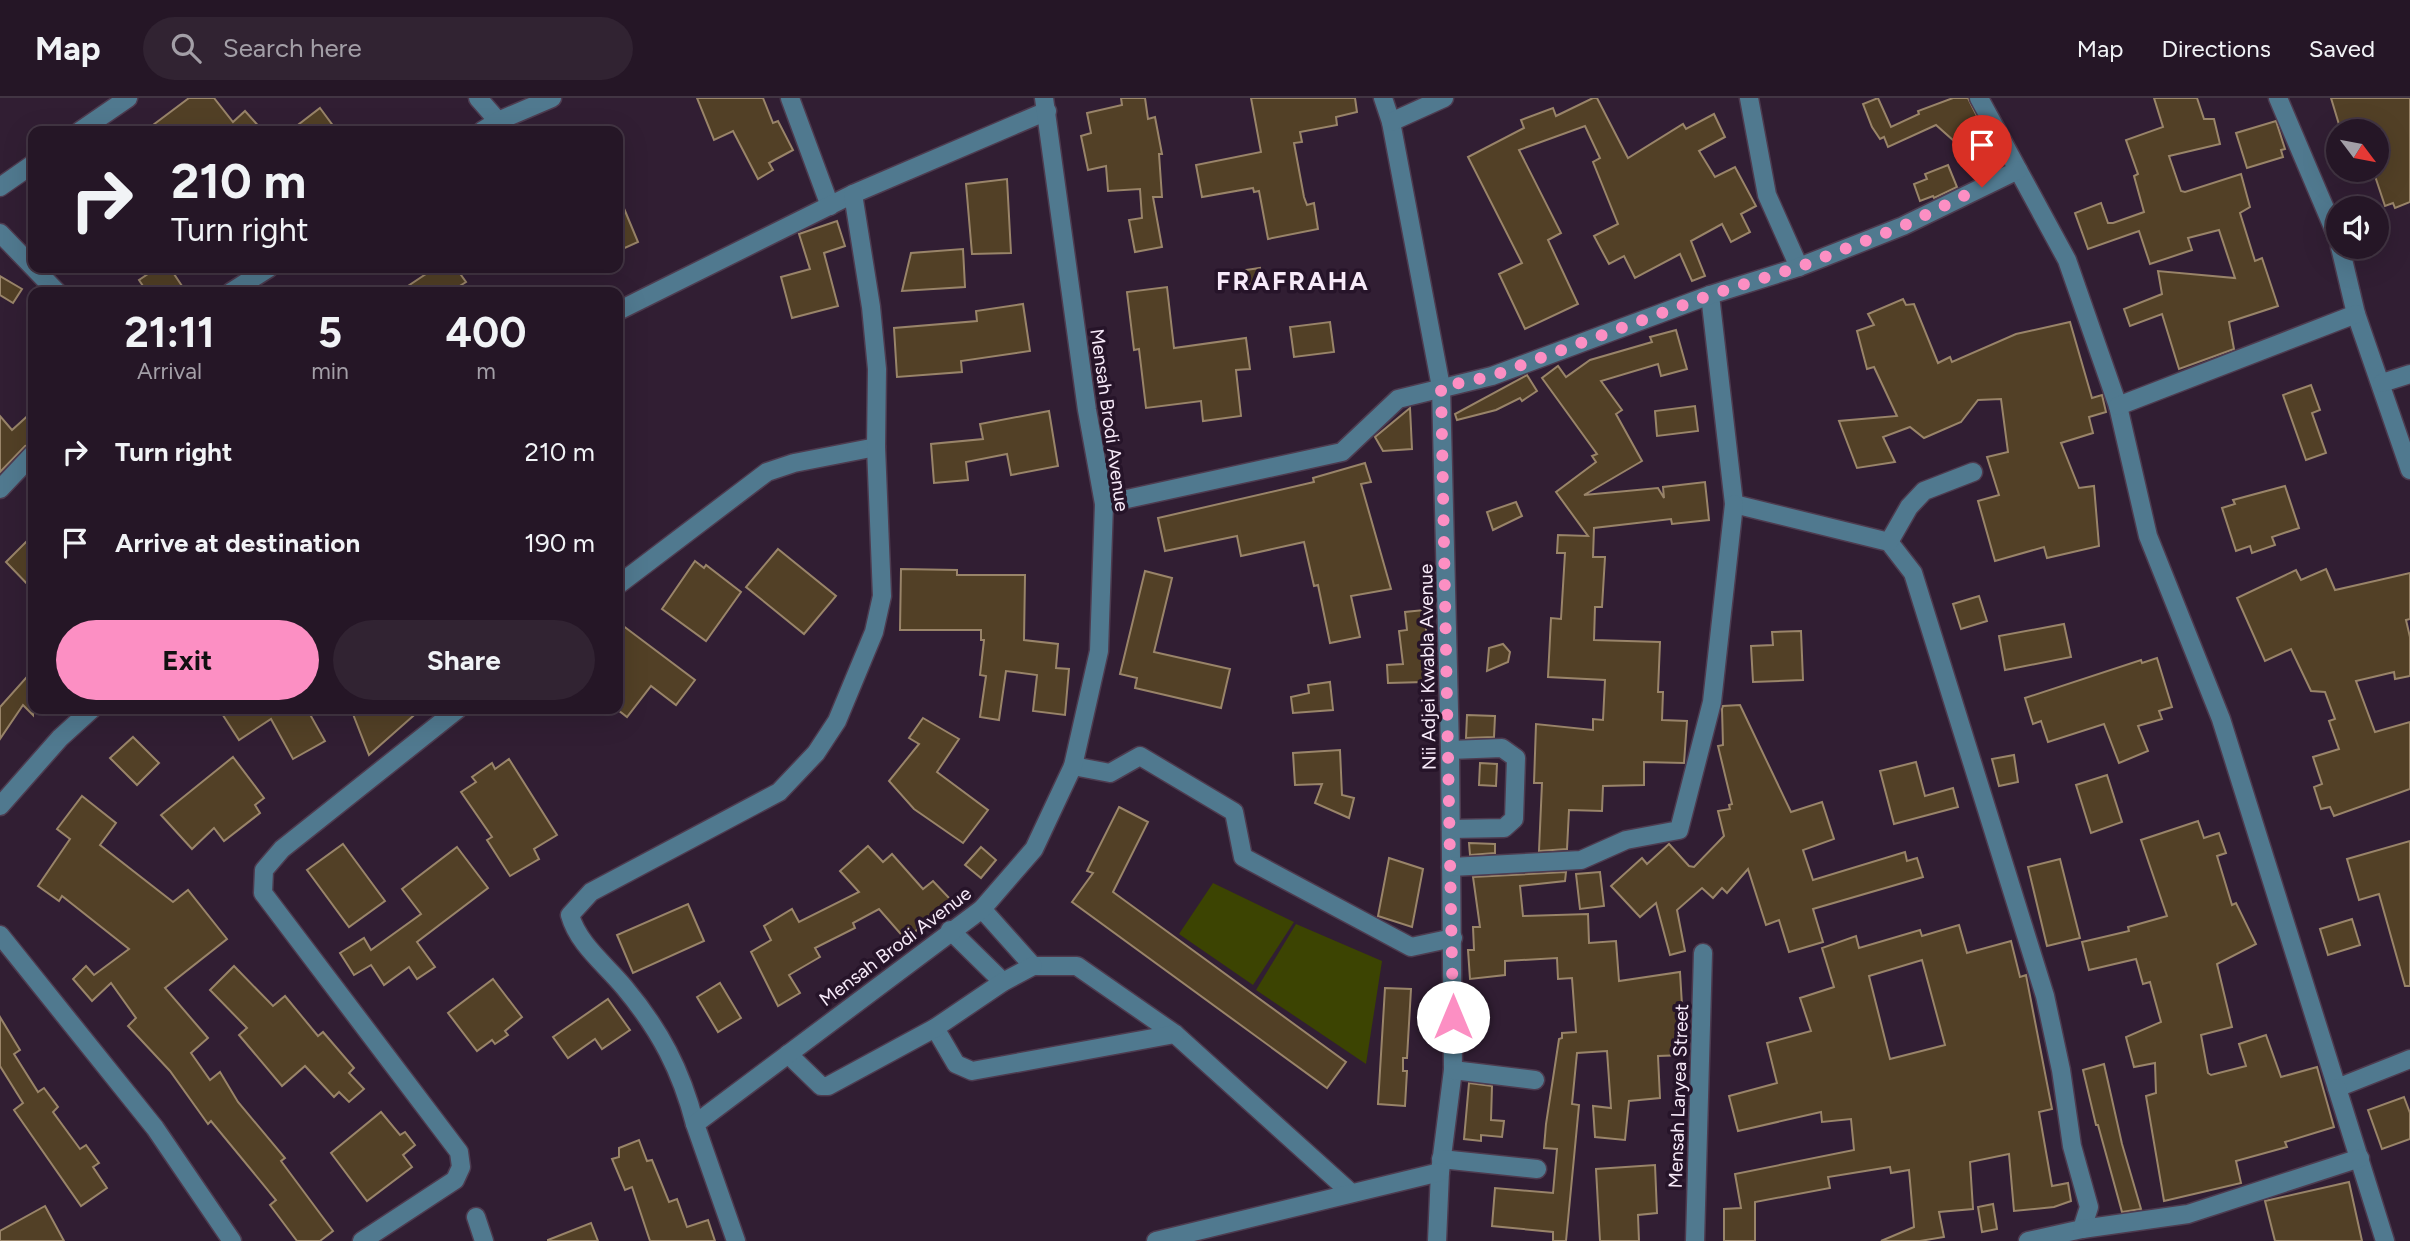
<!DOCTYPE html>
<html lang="en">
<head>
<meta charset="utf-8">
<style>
	body { margin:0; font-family:Figtree,sans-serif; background:#312332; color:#f1f3f6; height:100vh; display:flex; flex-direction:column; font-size:26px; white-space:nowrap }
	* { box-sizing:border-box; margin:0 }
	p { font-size:23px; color:#a39fa7 }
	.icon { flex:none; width:38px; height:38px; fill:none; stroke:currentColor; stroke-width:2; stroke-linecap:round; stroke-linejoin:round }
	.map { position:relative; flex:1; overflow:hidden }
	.drawer { position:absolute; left:28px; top:189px; width:595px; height:427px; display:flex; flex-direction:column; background:#251626; border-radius:14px; box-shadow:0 7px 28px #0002,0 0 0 2px #423543 }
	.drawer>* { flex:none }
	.hud { position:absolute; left:28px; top:28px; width:595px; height:147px; border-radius:14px; box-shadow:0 7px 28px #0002,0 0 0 2px #423543; background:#251626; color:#f1f3f6; overflow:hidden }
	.needle { width:46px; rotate:122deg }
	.fabs { position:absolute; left:2326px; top:21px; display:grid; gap:14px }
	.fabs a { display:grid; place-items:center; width:63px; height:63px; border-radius:50%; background:#251626; box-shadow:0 7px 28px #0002,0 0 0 2px #423543; font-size:35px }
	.pin { position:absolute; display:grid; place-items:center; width:60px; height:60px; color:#fff; margin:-72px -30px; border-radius:50% 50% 50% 0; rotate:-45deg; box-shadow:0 0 7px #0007 }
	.pin .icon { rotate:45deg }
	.me { position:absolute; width:77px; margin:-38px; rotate:0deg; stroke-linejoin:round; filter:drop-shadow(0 0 5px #0008) }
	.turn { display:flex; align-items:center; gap:24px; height:147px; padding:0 28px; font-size:32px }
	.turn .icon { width:91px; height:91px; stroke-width:2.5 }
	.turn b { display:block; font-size:49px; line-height:60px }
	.eta { display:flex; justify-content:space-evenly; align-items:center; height:119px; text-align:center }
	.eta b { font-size:42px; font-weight:700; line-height:49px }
	.cta { display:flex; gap:14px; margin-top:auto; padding:14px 28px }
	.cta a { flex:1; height:80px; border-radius:42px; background:#fc8fc3; color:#111; font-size:28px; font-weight:700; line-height:80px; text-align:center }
	.cta a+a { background:#312332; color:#f1f3f6 }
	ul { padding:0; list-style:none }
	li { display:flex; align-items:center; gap:21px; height:91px; padding:0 28px }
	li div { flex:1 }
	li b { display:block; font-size:26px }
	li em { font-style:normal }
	header { display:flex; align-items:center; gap:42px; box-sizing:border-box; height:98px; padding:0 35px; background:#251626; border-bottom:2px solid #423543 }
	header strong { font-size:33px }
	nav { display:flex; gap:38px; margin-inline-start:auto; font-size:24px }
	.search { width:490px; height:63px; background:#312332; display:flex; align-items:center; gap:18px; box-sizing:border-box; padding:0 24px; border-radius:38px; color:#a39fa7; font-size:26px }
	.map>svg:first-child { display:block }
	.green { fill:#3c4402 }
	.building { fill:#524026; stroke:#998469; stroke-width:2; fill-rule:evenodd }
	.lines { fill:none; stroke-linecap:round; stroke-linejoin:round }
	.minor-casing { stroke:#4d3b4f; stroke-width:21 }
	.minor { stroke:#50798f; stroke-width:18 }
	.route { stroke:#fc8fc3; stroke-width:12; stroke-dasharray:0 21.6 }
	.labels { text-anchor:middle; stroke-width:7; stroke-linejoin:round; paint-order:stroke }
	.street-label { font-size:19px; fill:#f7eaf9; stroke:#261429 }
	.district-label { font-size:26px; font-weight:bold; letter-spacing:2px; fill:#f7eaf9; stroke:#261429 }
</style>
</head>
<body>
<header>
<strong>Map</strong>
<div class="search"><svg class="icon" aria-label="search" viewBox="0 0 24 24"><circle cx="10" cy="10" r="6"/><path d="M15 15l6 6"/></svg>Search here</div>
<nav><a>Map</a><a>Directions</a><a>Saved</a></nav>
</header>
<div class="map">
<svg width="2410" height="1143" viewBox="0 0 2410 1143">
	<rect width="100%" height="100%" fill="#311e33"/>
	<!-- green -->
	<g class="green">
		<path d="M1213,785L1294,824L1253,887L1179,836Z"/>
		<path d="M1296,826L1382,863L1366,966L1256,892Z"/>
	</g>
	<!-- building -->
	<g class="building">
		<path d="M189,0H214L233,24L245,13L263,33H145Z"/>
		<path d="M697,0H763L773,25L778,23L793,52L769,65L773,72L758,81L733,33L714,42Z"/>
		<path d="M1121,0H1145L1148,21L1155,19L1162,56H1159L1162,99H1153L1162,149L1135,154L1129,122L1142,120L1140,91L1108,93L1106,68L1088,72L1081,38L1091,35L1087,15L1122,7Z"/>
		<path d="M1251,0H1355L1357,14L1336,19L1337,27L1300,34L1302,44L1294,45L1304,99L1307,107L1314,105L1318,131L1268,141L1259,93L1254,94L1253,90L1202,99L1196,67L1261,54Z"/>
		<path d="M1593,0H1597L1628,60L1683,26L1686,31L1714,16L1725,39L1699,53L1715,79L1735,69L1756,108L1741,116L1750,134L1731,144L1722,126L1691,143L1705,178L1692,183L1680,156L1635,180L1624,158L1609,166L1594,138L1618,126L1593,64L1600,60L1585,28L1519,52L1561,135L1548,142L1578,206L1525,231L1499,176L1522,165L1468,59L1524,30L1521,22L1553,10L1556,18Z"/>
		<path d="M1878,0L1891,29L1919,16L1918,13L1953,0H1968L1984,32L1981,33L1984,42L1963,51L1936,27L1888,49L1884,39L1880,41L1872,29L1863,6Z"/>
		<path d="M2154,0H2197L2204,21H2214L2220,46L2169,58L2181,93L2185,94L2241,76L2250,109L2240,115L2255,163L2262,160L2278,208L2229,224L2234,251L2179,271L2162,216L2130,228L2124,211L2162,196L2158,173L2235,180L2219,132L2188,140L2192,152L2150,166L2139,133L2088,151L2075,115L2101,105L2108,125H2113L2144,114L2134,78L2138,76L2126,42L2163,29Z"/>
		<path d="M2331,0H2410V104L2395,110L2393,105L2385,108L2373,72H2376V33H2341Z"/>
		<path d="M320,10L337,33H290Z"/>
		<path d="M2276,23L2285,51L2281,52L2283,59L2247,70L2236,35Z"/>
		<path d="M1948,67L1957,89L1934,100L1933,98L1920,103L1914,86L1927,81L1925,76Z"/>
		<path d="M1007,81L1011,155L972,156L966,86Z"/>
		<path d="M618,96L638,144L618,153Z"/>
		<path d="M837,123L845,148L824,155L838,208L792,220L781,179L810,171L799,136Z"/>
		<path d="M963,151L965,189L902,193L911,155Z"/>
		<path d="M157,170H170L186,194H147L139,182Z"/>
		<path d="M435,170H456L466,184L450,194H399Z"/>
		<path d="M1260,170L1262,185L1233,189L1232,174Z"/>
		<path d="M0,178L22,191L13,205L0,197Z"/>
		<path d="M1167,189L1174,250L1246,240L1250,271L1236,272L1241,318L1203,323L1201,303L1146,310L1139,251L1134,252L1127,194Z"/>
		<path d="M1903,201L1906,207L1914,206L1938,265L1950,259L1952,264L2016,236L2070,224L2092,300L2102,297L2106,314L2089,319L2093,335L2061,345L2079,390L2094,388L2099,448L2047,460L2044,449L1995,463L1978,403L1999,397L1987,359L2008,354L2001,301L1978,302L1961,324L1924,340L1910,329L1883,339L1895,364L1857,370L1839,323L1897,318L1874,269L1867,271L1857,233L1874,227L1868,216Z"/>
		<path d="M1023,206L1030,253L961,263L962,274L897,279L894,230L977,223L976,213Z"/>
		<path d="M1330,224L1334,254L1294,259L1290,229Z"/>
		<path d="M1676,232L1687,271L1661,278L1658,266L1601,283L1622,312L1616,316L1642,363L1584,397L1658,390L1664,400L1663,389L1705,384L1709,422L1672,426L1671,421L1594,430L1593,459H1605L1602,509H1595L1594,542L1660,544L1658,594H1663L1662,622L1687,623L1684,665L1644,664V687L1603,688L1602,713L1569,712L1567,751L1539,753L1542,685H1534L1536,626L1593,632V621L1603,622L1605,582L1548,579L1551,520L1561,521L1565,455H1557L1558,437L1588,438L1556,394L1596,364L1592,358L1597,356L1542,280L1558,268L1566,279L1590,262L1652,244L1650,239Z"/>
		<path d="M1527,277L1537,293L1522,303L1520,300L1496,312L1457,322L1455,316Z"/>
		<path d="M2311,287L2320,312L2312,315L2326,355L2306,362L2283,297Z"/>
		<path d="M1695,308L1698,333L1657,338L1655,313Z"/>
		<path d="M1410,310L1412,351L1383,353L1375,339Z"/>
		<path d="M33,313V345L25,348L0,374V318L12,332Z"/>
		<path d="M1049,313L1058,368L1011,377L1007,356L966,364L968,382L934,385L931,346L983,341L980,326Z"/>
		<path d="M1365,365L1371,384L1361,386L1391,491L1351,498L1360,539L1330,545L1318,487L1314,488L1304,444L1241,458L1237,438L1165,453L1158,420L1314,384L1313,380Z"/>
		<path d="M2285,388L2299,430L2272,439L2275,447L2252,455L2250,448L2236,453L2222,410L2235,406L2233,402Z"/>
		<path d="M1516,404L1522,418L1493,432L1487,414Z"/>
		<path d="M33,437V492L6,464Z"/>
		<path d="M778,451L836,498L804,536L746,489Z"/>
		<path d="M695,463L704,470L706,467L741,494L706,543L662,511Z"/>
		<path d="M901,471L957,472V477H1025L1024,542L1058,546L1056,570L1069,571L1065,617L1033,613L1037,577L1006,573L999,622L980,619L986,578L980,577L984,542H981V532H900Z"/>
		<path d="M2326,471L2335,492L2410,475V521L2406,522L2410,539V578L2395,581L2394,574L2356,583L2375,634L2410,624V691L2334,718L2330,709L2321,711L2314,689L2322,686L2313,659L2339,651L2329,623L2335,621L2325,594L2311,593L2291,551L2265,563L2237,500L2296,472L2301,482Z"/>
		<path d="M1145,473L1172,480L1154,554L1230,571L1221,610L1135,590L1137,580L1120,576Z"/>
		<path d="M1979,498L1987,523L1961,531L1953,506Z"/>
		<path d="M1424,512L1429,562H1425V584L1388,585L1387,567L1403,566L1399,533L1407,532L1405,514Z"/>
		<path d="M618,524L695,582L676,607L651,588L627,619L618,612Z"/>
		<path d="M2064,526L2071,559L2005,572L1999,538Z"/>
		<path d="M1801,533L1803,582L1753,584L1751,548L1773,547L1772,534Z"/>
		<path d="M1503,546L1510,554L1508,564L1487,573L1489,550Z"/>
		<path d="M2157,560L2172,609L2159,613L2162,621L2138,628L2148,653L2119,665L2104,626L2048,644L2041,623L2033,626L2025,600L2141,562L2142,565Z"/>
		<path d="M33,572V617L23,607L0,641V609Z"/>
		<path d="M1330,584L1333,612L1293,615L1291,599L1309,595L1308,587Z"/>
		<path d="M1740,607L1791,714L1822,704L1834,741L1803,752L1813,782L1905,754L1907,763L1917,760L1923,779L1813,811L1823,844L1789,854L1779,822L1766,827L1748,771L1727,795L1722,790L1713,800L1702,790L1677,812L1685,853L1670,857L1656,805L1640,819L1611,788L1642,760L1647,766L1669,746L1689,768L1694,769L1724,738L1718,713L1730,711L1729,707L1732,706L1718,648L1723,647L1722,611L1723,608Z"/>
		<path d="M219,611H307L325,643L293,661L271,621L239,642Z"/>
		<path d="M351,611H421L369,657Z"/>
		<path d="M1467,617L1495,618L1494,639L1466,640Z"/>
		<path d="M923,620L959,641L937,674L988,712L963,745L914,711L889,683L919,646L909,640Z"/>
		<path d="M133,639L159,665L137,687L110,660Z"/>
		<path d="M1340,652L1342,697L1354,700L1349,720L1315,705L1322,686L1295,687L1293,655Z"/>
		<path d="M2014,657L2018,684L1999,688L1992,661Z"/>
		<path d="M233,659L264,700L255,707L260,715L224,743L214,730L192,751L161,717Z"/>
		<path d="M509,661L557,737L534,751L539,761L510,778L487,742L492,739L461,694L476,684L472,679L492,665L495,671Z"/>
		<path d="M1916,664L1925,698L1953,690L1958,709L1894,726L1880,673Z"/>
		<path d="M1480,665L1497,666L1496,688L1479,687Z"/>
		<path d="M2107,677L2122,724L2091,735L2076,687Z"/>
		<path d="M82,698L116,725L100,747L173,804L188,792L227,841L165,890L208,940L191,955L210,982L220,974L238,1004L285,1060L281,1063L333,1133L320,1143H297L270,1107L276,1102L211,1023L208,1026L170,973L128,928L136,920L111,885L92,903L73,881L86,868L94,877L129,851L62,798L59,803L38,788L70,741L57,731Z"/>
		<path d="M1119,709L1148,724L1113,794L1346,964L1327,990L1072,804L1093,775L1087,773Z"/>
		<path d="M2198,723L2204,740L2219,735L2226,755L2217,758L2232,807L2236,805L2256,846L2217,866L2232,929L2201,937L2208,975L2211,977L2246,968L2239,946L2266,937L2281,979L2317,969L2334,1029L2285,1044L2287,1049L2236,1063L2241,1085L2164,1103L2146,998L2156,995L2155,965L2134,969L2126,939L2161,924L2150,884L2143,886L2136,861L2089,872L2082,844L2129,833L2128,829L2167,818L2141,742Z"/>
		<path d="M2410,743V888H2405L2379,796L2359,802L2347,761Z"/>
		<path d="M1469,745L1495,746V755L1470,757Z"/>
		<path d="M343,746L385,803L349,829L307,772Z"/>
		<path d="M868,748L883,764L892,756L923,791L933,783L950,801L906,842L879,811L853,825L855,830L815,850L820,859L789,877L800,895L778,908L751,854L771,842L764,828L792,811L799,824L859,794L840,773Z"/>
		<path d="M457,749L488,790L417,844L435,869L417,881L409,869L384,887L371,867L354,877L340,855L364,840L371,852L421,816L402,791Z"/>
		<path d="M981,749L996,762L981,780L965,767Z"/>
		<path d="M1389,760L1423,771L1412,829L1378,818Z"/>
		<path d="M2060,761L2080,840L2047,848L2028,769Z"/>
		<path d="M1566,774L1565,783L1520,788L1523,818L1588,816L1589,845L1616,843L1619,883L1680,874L1685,957L1658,958L1660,1000L1629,1003L1625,1042L1595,1039L1593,1008L1611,1010L1607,953L1577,955L1572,1006L1579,1007L1566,1143H1553V1134L1492,1128L1495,1090L1553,1095L1557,1051L1544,1050L1546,1026L1559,941L1562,940V935L1576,934L1572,880L1558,881L1557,860L1505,863V877L1470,881L1468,852H1474L1473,829H1480L1473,779Z"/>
		<path d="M1600,774L1604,808L1580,811L1576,776Z"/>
		<path d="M688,806L704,843L633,875L617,837Z"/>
		<path d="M2352,821L2360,847L2328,857L2320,831Z"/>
		<path d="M1959,827L1967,855L2011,843L2020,879L2026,877L2052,1011L2039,1014L2052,1088L2068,1085L2071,1103L2054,1109L2014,1113L2009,1056L1970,1064L1973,1111L1939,1114L1944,1139L1920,1143H1881L1914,1129L1909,1072L1891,1075L1890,1069L1828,1079L1830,1090L1755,1104V1143H1724V1111L1741,1110L1735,1076L1854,1052L1851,1021L1822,1024L1821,1014L1738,1033L1729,998L1777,985L1767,945L1811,933L1800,900L1834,889L1822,850L1856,838L1859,850L1920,832L1922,838ZM1922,862L1945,947L1890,961L1869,878Z"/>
		<path d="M234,868L273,908L285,898L318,938L323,934L354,970L349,975L364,991L349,1004L339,994L334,999L305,968L282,988L239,937L247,930L210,892Z"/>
		<path d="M493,881L522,919L505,933L508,937L495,946L492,942L477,953L448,915Z"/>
		<path d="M720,885L741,920L718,934L697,899Z"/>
		<path d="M1385,890L1411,891L1407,960H1403V973H1407L1405,1008L1378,1006Z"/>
		<path d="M608,901L630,932L602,951L595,941L568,960L553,939Z"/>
		<path d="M0,919L20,952L14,956L38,994L44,990L58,1009L53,1014L80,1051L86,1047L99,1065L93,1069L107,1090L81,1108L14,1012L23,1005L0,968Z"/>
		<path d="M2104,966L2122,1046L2141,1111L2122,1114L2098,1027H2096L2083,972Z"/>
		<path d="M1469,985L1492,988L1491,1022L1504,1023L1502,1039L1481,1037V1043L1464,1041Z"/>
		<path d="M2404,999L2410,1015V1041L2382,1051L2368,1012Z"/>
		<path d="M381,1014L400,1037L405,1034L415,1047L403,1057L412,1069L367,1103L331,1055Z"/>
		<path d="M639,1042L647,1063L652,1062L669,1104L677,1101L687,1129L708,1122L715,1143H650L632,1089L625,1092L612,1061L619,1059V1050Z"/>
		<path d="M1655,1067L1657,1115L1638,1117L1639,1143H1600L1596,1071Z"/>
		<path d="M2349,1084L2362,1143H2275L2265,1103Z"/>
		<path d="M1993,1106L1997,1131L1982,1134L1978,1109Z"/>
		<path d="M45,1108L64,1143H0V1133Z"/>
		<path d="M591,1125L598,1143H548V1142Z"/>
	</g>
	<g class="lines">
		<!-- minor casing -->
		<g class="minor-casing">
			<g id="minor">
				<path d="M478,0L498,23"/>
				<path d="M790,0L830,108"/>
				<path d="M1383,0L1391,24L1441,289L1450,652L1453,972L1440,1074L1437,1143"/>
				<path d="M1749,0L1767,97L1799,169"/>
				<path d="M1979,0L2067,162L2118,308L2148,438L2221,621L2337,990L2410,961"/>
				<path d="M2278,0L2338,141"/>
				<path d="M1391,24L1444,0"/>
				<path d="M80,33L128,0"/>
				<path d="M482,33L498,23L552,0"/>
				<path d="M0,89L33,66"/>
				<path d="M0,135L57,194"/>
				<path d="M2340,149L2356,216L2410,372"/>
				<path d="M231,194L269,170"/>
				<path d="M1710,197L1734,406L1889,444L1913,475L2045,898L2061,972L2072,1048L2089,1109L2082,1131L2028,1143"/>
				<path d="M618,213L853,96L1047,13"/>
				<path d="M2382,285L2410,276"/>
				<path d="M2118,308L2356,216"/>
				<path d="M0,391L33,356"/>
				<path d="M1104,406L1342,354L1398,301L1492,278L1710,197L1799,169L1903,128L2018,72"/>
				<path d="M1889,444L1909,409L1924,393L1973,374"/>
				<path d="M618,487L767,374L794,365L876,349"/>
				<path d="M1450,652L1502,650L1516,660L1514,721L1504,730L1451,731"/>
				<path d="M1073,668L1110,675L1140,658L1234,714L1243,759L1411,849L1453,840"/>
				<path d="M0,708L60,640L92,611"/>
				<path d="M1451,769L1581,762L1626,742L1679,732L1712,604L1734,406"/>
				<path d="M982,811L1033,868H1077L1175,936L1350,1094"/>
				<path d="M950,832L1003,884"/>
				<path d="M0,837L155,1030L232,1143"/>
				<path d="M935,930L956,966L972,973L1175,936"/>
				<path d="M788,956L821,988H828L935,930L1003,884L1033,868"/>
				<path d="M1453,972L1535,982"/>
				<path d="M2337,990L2385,1143"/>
				<path d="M695,1026C681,972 660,932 624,889C605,866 578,846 570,817L591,794L779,694L816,655L837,623L874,534L882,498L876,349L877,271L871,209L853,96"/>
				<path d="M1441,1061L1537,1071"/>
				<path d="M476,1119L484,1143"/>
				<path d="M2082,1131L2188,1116L2360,1060"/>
				<path d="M362,1143L455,1082L461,1069L459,1054L263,795L264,772L282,751L458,611"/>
				<path d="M736,1143L695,1026L982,811L1034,751L1073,668L1099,553L1104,406L1087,312L1044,0"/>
				<path d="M1156,1143L1440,1074"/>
				<path d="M1695,1143L1703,855"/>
			</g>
		</g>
		<!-- minor -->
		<use href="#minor" class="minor"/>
	</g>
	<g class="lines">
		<!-- route -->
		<path class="route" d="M1453,919L1441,289L1492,278L1710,197L1799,169L1903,128L1982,89"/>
	</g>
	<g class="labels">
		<!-- street labels -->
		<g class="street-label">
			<text transform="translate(1110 322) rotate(82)" y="7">Mensah Brodi Avenue</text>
			<text transform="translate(1427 569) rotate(-91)" y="7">Nii Adjei Kwabla Avenue</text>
			<text transform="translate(895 848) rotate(-37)" y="7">Mensah Brodi Avenue</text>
			<text transform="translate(1678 998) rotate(-88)" y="7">Mensah Laryea Street</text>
		</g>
		<!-- district labels -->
		<g class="district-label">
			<text x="1293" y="192">FRAFRAHA</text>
		</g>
	</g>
</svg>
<div class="fabs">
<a><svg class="needle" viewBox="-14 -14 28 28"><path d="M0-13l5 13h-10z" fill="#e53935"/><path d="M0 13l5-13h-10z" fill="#a39fa7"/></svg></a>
<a><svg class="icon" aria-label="sound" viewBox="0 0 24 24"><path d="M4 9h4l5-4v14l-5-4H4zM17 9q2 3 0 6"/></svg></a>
</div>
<div class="pin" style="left:1982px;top:89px;background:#d93025"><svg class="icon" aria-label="arrive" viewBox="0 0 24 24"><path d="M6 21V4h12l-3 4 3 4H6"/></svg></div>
<svg class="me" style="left:1453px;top:919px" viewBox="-20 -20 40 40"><circle r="19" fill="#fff"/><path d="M0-13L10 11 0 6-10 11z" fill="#fc8fc3"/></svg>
<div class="hud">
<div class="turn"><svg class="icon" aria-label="right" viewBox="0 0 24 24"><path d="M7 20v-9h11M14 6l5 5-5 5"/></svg><div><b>210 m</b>Turn right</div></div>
</div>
<section class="drawer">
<div class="eta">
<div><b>21:11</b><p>Arrival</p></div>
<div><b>5</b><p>min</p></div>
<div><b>400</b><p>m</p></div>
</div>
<ul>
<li><svg class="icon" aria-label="right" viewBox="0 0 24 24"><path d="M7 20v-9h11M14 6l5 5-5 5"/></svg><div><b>Turn right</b></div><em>210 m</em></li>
<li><svg class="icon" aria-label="arrive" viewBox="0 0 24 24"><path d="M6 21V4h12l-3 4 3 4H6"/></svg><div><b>Arrive at destination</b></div><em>190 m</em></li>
</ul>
<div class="cta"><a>Exit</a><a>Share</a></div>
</section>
</div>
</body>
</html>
